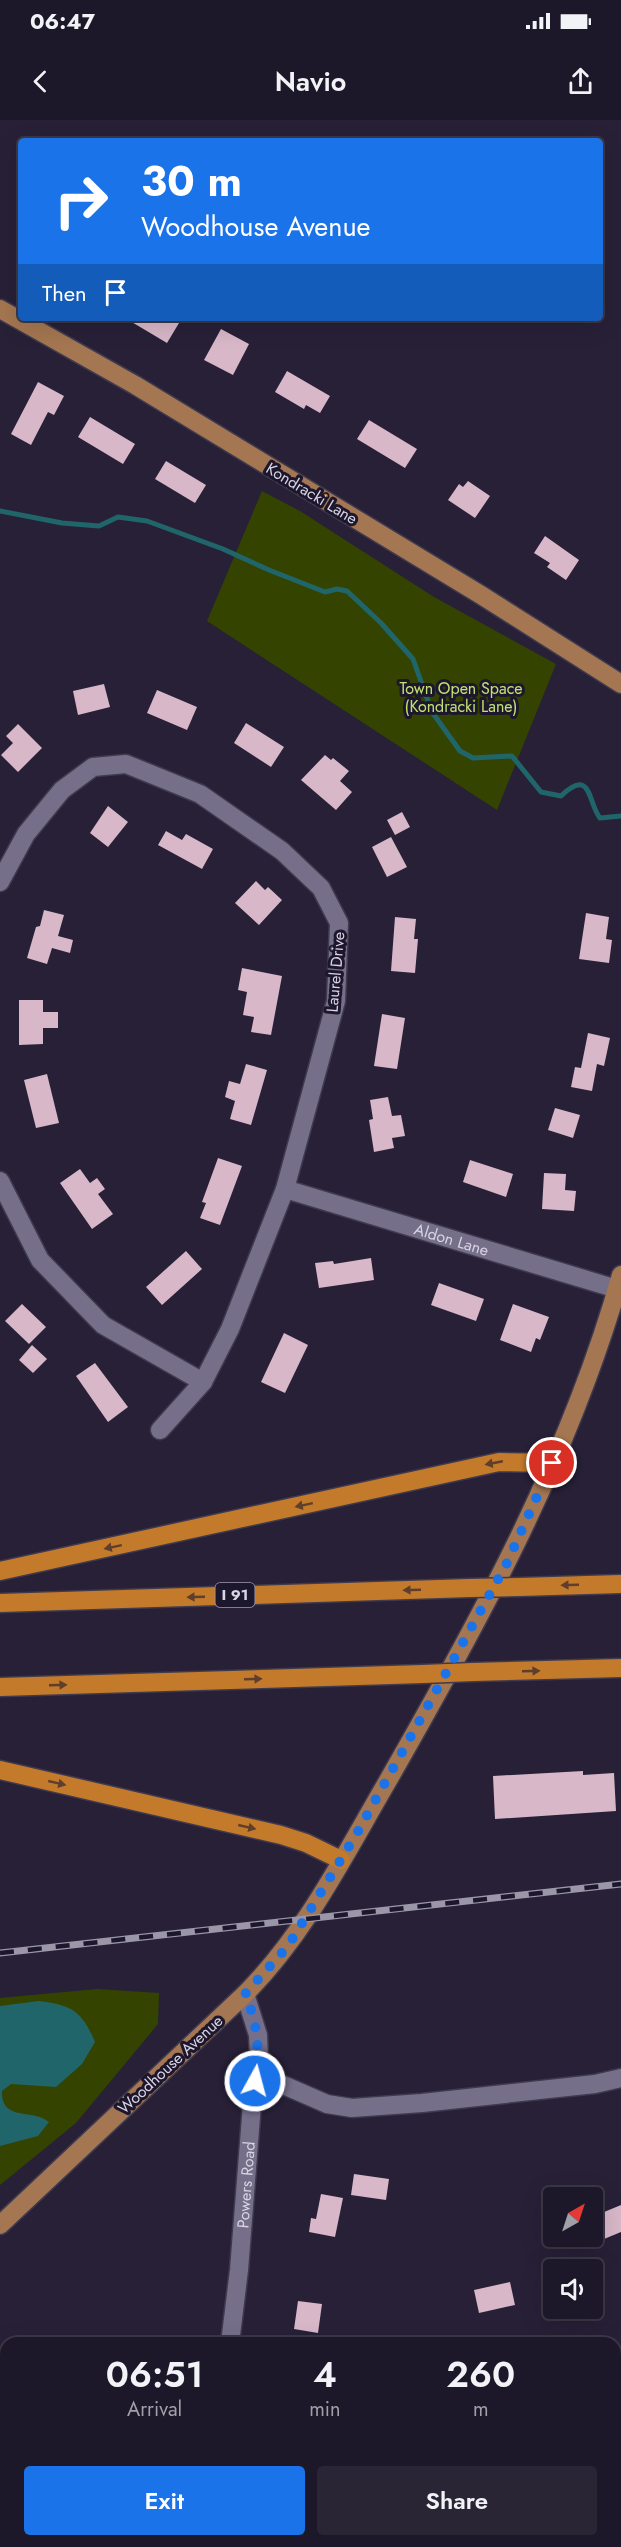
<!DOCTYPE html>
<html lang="en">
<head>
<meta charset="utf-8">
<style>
	body { margin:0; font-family:Jost,sans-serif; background:#2a2535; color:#f1f3f6; height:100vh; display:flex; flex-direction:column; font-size:22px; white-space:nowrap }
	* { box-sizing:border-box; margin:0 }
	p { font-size:20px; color:#a0a0a8 }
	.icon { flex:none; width:33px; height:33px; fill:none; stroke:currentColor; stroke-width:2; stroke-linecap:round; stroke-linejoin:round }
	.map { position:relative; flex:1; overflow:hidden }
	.side { position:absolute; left:0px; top:2217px; width:621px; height:210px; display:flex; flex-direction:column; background:#1d1829; border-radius:18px 18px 0 0; box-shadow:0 6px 24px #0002,0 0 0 2px #3b3746 }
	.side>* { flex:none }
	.top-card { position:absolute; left:18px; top:18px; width:585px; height:183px; border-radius:6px; box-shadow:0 6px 24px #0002,0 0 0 2px #3b3746; background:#1a73e8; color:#fff; overflow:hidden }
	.needle { width:39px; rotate:39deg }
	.tools { position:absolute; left:543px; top:2067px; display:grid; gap:12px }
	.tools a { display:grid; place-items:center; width:60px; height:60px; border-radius:6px; background:#1d1829; box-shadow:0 6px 24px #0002,0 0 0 2px #3b3746; font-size:30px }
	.pin { position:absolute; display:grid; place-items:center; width:51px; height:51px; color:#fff; margin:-26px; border:3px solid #fff; border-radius:50%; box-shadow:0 2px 6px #0007 }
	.me { position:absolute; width:66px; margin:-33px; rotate:7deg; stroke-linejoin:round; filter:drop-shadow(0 0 4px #0008) }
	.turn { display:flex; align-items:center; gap:21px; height:126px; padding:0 24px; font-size:27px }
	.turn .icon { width:78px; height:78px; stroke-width:2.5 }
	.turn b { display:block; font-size:42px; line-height:51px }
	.then { display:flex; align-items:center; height:57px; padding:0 24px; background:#0003; gap:12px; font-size:22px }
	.eta { display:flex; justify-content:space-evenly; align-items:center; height:102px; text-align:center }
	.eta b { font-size:36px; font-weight:600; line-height:42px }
	.primary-button { display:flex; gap:12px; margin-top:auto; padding:12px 24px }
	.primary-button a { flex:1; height:69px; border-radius:6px; background:#1a73e8; color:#fff; font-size:24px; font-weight:600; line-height:69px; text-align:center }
	.primary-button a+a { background:#2a2535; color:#f1f3f6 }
	.status { display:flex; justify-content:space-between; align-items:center; height:42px; padding:0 30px; background:#1d1829; direction:ltr }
	.status svg { height:16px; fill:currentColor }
	header { display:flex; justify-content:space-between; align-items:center; height:78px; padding:0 24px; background:#1d1829; font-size:27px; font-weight:600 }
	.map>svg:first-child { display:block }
	.green { fill:#354300 }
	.water { fill:#206569 }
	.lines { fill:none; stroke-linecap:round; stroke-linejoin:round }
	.stream { stroke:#206569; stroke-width:5 }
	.building { fill:#d7b7c8 }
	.minor-casing { stroke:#403a4e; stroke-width:21 }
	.major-casing { stroke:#403a4e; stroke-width:21 }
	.highway-casing { stroke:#403a4e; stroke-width:21 }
	.minor { stroke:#756f8a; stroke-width:18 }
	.major { stroke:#a47651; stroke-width:18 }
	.highway { stroke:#c37a2b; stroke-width:18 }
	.rail-casing { stroke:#9b96a8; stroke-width:7 }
	.rail { stroke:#1d172d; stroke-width:4.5; stroke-dasharray:14; stroke-linecap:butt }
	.highway-bridge-casing { stroke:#403a4e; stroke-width:21; stroke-linecap:butt }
	.highway-bridge { stroke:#c37a2b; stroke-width:18 }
	.oneway { fill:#5f3f2c }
	.route { stroke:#1a73e8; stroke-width:10; stroke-dasharray:0 18 }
	.labels { text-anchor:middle; stroke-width:6; stroke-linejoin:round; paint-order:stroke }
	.shield { fill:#1d172d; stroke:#a09bad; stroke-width:1.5 }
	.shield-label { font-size:15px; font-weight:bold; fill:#d8d4e4 }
	.street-label { font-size:16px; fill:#d8d4e4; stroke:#1d172d }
	.park-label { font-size:16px; fill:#c2e172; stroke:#1d172d }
</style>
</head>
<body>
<div class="status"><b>06:47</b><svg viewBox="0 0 49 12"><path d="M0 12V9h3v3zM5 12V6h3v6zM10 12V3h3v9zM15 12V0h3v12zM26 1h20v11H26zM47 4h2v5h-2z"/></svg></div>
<header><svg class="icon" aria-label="back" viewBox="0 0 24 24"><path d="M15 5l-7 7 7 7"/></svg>Navio<svg class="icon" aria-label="share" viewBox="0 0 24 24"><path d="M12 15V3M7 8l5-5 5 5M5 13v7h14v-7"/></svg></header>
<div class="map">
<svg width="621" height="2427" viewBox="0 0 621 2427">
	<rect width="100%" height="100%" fill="#272037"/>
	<!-- green -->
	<g class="green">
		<path d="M262,371L300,391L434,477L556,544L497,690L207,501Z"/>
		<path d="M97,1869L159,1873L158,1904L76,2003L0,2065V1878Z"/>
	</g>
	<!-- water -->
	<path class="water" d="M39,1881C72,1885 82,1891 95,1922L82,1944L56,1967L11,1964L2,1971C1,2002 33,1988 49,2002L38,2016L0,2026V1886Z"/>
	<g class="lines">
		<!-- stream -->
		<path class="stream" d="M0,391L62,403L99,406L118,397L147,401L223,429L269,450L325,472L337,469L347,471L381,503L413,539L432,592L460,631L473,638L512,636L541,672L561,676C592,646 588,684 600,698L621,696"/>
	</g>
	<!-- building -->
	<g class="building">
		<path d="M125,198H182L167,223Z"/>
		<path d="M221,209L249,224L233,255L204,240Z"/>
		<path d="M287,251L330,276L320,293L306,285L304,289L275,272Z"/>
		<path d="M38,262L64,276L54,295L48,292L31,325L11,314Z"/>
		<path d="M90,297L135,324L123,344L78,317Z"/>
		<path d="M369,300L417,329L405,348L357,319Z"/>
		<path d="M166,341L206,365L195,383L155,359Z"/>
		<path d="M468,361L490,376L475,398L448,380L459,364L463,367Z"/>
		<path d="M545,416L579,440L566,460L547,447L550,443L534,433Z"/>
		<path d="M104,564L110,587L78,595L73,571Z"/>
		<path d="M157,570L197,587L187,610L147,593Z"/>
		<path d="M246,603L284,627L271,647L234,623Z"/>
		<path d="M18,604L42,628L18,652L1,635L13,623L6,616Z"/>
		<path d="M325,635L331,640L333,638L349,651L340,661L352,672L336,690L301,660Z"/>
		<path d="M108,686L128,702L108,727L90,713Z"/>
		<path d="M402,692L410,707L395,715L387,700Z"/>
		<path d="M166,711L182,720L186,714L213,729L202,749L158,725Z"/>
		<path d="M391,717L407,747L387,757L372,727Z"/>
		<path d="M256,761L265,770L268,767L282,780L259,805L235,783Z"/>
		<path d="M44,790L64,795L58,816L73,820L70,833L52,828L47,844L27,838L36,807L40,806Z"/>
		<path d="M586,793L609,797L606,819L612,820L609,843L579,839Z"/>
		<path d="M395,797L416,799L414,819H418L415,853L391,851Z"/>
		<path d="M242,848L282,856L271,915L251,912L254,897L243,895L247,872L238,870Z"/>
		<path d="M19,880H43V892H58V908H43V924L19,925Z"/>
		<path d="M382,894L405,898L397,949L374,946Z"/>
		<path d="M588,913L610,918L604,946L597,944L592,971L571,967L575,947L581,948Z"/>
		<path d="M246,944L267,950L251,1005L230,999L235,981L225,977L229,961L240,964Z"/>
		<path d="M47,954L59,1003L36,1008L24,960Z"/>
		<path d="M388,977L392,996L401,995L405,1016L392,1018L394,1028L374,1032L369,1000L373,999L370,980Z"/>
		<path d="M555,988L580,995L573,1018L548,1010Z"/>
		<path d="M218,1038L242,1046L220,1105L200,1098L206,1083L202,1082Z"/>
		<path d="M470,1040L513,1054L506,1077L463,1062Z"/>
		<path d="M80,1049L90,1063L97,1058L105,1069L98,1074L113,1094L92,1109L60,1063Z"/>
		<path d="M544,1053L566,1054L565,1070L576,1071L574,1091L542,1089Z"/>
		<path d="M186,1131L202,1149L162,1185L146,1167Z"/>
		<path d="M371,1138L374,1160L319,1168L315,1143L333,1141L334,1144Z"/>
		<path d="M439,1163L484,1179L476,1201L431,1185Z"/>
		<path d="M22,1184L46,1207L29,1224L5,1201Z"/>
		<path d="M513,1184L549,1197L540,1220L536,1218L531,1232L500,1220Z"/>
		<path d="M284,1213L308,1225L285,1273L261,1262Z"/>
		<path d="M32,1225L47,1239L33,1253L19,1240Z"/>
		<path d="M95,1243L128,1287L108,1302L76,1256Z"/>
		<path d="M583,1651V1655L614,1653L616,1691L495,1699L493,1656Z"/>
		<path d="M354,2054L389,2059L386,2080L351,2075Z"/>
		<path d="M321,2074L343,2078L335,2117L309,2112L311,2098L316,2099Z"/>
		<path d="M621,2085V2112L592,2124V2097Z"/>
		<path d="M510,2162L515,2185L479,2193L474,2170Z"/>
		<path d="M298,2181L322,2184L318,2213L294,2209Z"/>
	</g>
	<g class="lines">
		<!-- minor casing -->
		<g class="minor-casing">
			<g id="minor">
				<path d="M0,762L26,714L62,670L93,647L126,644L200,674L282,731L321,768L339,803L336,881L285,1069L230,1209L203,1262L160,1310"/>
				<path d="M0,1061L40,1140L103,1205L203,1262"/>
				<path id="s1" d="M285,1069L617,1169"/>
				<path d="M256,1953L327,1984L352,1988L422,1983L595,1964L621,1958"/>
				<path id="s2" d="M230,2223L239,2150L252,1984L259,1939L258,1915L245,1874"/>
				<path d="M206,2427L207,2421"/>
			</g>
		</g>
		<!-- major casing -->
		<g class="major-casing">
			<g id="major">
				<path d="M0,189L135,265L481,475L621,564"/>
				<path d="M0,2105L245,1874C305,1814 344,1736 386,1664C479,1502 570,1336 621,1155"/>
			</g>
		</g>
		<!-- highway casing -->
		<g class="highway-casing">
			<g id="highway">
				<path d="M0,1451L499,1342L552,1343"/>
				<path d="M519,1467L621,1464"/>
				<path d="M0,1483L470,1468"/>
				<path d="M473,1552L621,1548"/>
				<path d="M0,1567L423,1554"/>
				<path d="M0,1650L281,1715L306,1723L341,1740"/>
			</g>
		</g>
		<!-- minor -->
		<use href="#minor" class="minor"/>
		<!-- major -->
		<use href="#major" class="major"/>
		<!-- highway -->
		<use href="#highway" class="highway"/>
		<!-- rail casing -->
		<g class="rail-casing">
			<path id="rail" d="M0,1833L621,1764"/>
		</g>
		<!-- rail -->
		<use href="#rail" class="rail"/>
		<!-- highway-bridge casing -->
		<g class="highway-bridge-casing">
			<g id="highway-bridge">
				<path d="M470,1468L519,1467"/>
				<path d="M423,1554L473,1552"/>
			</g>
		</g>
		<!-- highway-bridge -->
		<use href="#highway-bridge" class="highway-bridge"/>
	</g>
	<!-- one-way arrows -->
	<defs><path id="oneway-solid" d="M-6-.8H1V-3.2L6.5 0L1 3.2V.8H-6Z" transform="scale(1.5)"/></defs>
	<g class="oneway">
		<use href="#oneway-solid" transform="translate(494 1343) rotate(169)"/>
		<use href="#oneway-solid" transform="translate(304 1385) rotate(168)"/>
		<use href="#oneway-solid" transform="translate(113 1427) rotate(168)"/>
		<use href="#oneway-solid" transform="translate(570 1465) rotate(178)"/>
		<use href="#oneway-solid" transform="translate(412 1470) rotate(178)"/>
		<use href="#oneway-solid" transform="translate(196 1477) rotate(178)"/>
		<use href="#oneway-solid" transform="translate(531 1551) rotate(-2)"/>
		<use href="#oneway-solid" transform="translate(253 1559) rotate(-2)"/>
		<use href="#oneway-solid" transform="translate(58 1565) rotate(-2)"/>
		<use href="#oneway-solid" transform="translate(57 1663) rotate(13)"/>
		<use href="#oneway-solid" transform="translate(247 1707) rotate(13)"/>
	</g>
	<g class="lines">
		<!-- route -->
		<path class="route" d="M255,1961C260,1929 258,1904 245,1874L288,1826L356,1715L506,1445L552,1343"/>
	</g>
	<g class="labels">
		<!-- shield labels -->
		<rect class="shield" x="215.5" y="1463" width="39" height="24" rx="4.5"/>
		<g class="shield-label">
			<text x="235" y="1480">I 91</text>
		</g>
		<!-- street labels -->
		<g class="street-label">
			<text transform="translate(312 373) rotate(31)" y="6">Kondracki Lane</text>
			<text transform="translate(335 852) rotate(-85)" y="6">Laurel Drive</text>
			<text dy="6" stroke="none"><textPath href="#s1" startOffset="174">Aldon Lane</textPath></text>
			<text transform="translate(170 1944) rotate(-43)" y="6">Woodhouse Avenue</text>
			<text dy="6" stroke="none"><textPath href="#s2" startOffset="159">Powers Road</textPath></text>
		</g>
		<!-- park labels -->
		<g class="park-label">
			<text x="461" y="574">Town Open Space<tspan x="461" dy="18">(Kondracki Lane)</tspan></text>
		</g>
	</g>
</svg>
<div class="tools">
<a><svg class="needle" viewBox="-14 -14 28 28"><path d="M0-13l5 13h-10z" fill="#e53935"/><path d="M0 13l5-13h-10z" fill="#a0a0a8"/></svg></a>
<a><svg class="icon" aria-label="sound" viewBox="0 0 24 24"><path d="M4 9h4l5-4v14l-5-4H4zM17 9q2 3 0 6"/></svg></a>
</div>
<div class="pin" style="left:552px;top:1343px;background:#d93025"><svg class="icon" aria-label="arrive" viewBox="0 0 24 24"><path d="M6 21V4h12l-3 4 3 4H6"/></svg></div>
<svg class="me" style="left:255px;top:1961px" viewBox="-20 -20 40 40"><circle r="17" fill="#1a73e8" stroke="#fff" stroke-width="3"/><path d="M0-11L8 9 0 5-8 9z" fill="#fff"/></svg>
<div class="top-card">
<div class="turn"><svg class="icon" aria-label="right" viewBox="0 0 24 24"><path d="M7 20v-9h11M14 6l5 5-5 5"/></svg><div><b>30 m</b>Woodhouse Avenue</div></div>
<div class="then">Then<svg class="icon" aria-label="arrive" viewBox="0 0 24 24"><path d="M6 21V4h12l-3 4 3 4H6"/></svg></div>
</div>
<section class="side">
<div class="eta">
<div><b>06:51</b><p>Arrival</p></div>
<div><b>4</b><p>min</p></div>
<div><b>260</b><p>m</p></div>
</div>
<div class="primary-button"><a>Exit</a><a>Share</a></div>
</section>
</div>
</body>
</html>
